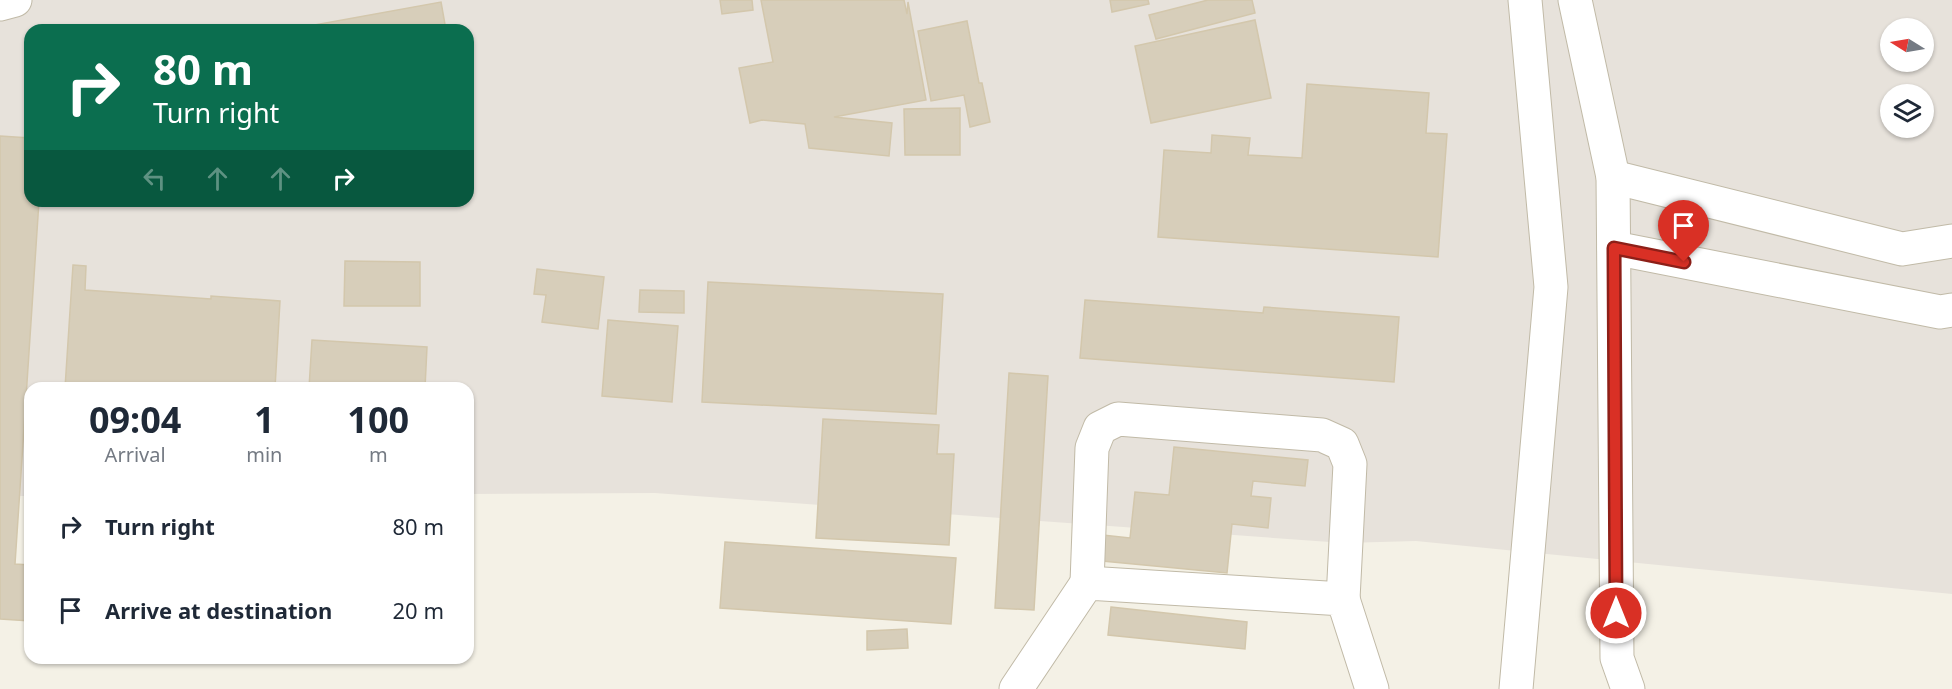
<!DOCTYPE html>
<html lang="en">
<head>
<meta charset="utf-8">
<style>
	body { margin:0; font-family:"Noto Sans",sans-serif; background:#f2f2f3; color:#1f2937; height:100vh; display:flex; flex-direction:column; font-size:22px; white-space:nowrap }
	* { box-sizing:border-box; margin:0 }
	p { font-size:20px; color:#747a83 }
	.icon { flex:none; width:33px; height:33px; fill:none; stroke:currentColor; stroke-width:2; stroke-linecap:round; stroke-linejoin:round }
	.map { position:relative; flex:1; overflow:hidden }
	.side { position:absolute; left:24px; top:382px; width:450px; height:282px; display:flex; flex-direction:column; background:#fff; border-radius:18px; box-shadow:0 2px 4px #0004 }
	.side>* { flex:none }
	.banner { position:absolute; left:24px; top:24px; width:450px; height:183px; border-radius:18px; box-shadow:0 2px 4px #0004; background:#0b6e4f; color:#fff; overflow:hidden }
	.needle { width:39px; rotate:281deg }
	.buttons { position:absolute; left:1880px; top:18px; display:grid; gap:12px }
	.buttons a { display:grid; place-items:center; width:54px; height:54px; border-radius:50%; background:#fff; box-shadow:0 2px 4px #0004; font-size:30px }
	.pin { position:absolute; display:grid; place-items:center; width:51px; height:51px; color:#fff; margin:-62px -26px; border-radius:50% 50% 50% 0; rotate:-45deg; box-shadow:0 0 6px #0007 }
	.pin .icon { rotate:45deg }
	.me { position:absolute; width:66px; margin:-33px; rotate:0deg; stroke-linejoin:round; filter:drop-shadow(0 0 4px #0008) }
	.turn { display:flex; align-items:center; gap:21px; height:126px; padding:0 30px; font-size:27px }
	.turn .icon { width:78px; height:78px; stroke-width:2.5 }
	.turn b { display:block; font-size:42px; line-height:51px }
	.lanes { display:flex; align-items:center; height:57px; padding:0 30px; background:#0003; justify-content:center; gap:30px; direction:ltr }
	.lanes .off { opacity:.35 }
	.eta { display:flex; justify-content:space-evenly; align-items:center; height:102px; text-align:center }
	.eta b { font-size:36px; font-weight:700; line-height:42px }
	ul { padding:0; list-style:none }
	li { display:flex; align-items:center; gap:18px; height:84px; padding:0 30px }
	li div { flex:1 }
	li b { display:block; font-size:22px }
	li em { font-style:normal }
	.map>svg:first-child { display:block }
	.industrial { fill:#e7e2db; fill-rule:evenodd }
	.building { fill:#d7ceba; stroke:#d3c7ac; stroke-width:1.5 }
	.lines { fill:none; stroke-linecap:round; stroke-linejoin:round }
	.minor-casing { stroke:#c1baa7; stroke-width:35 }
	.minor { stroke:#fff; stroke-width:33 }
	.route-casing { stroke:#8d1f18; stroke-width:15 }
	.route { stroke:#d93025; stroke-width:10 }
</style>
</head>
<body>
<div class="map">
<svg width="1952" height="689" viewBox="0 0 1952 689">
	<rect width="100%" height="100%" fill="#f4f1e6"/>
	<!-- industrial -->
	<path class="industrial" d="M0,0H1952V594L1416,541L1344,543L655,493L468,494V388H30V496H0ZM1890,28H1923V62H1890ZM30,30H468V201H30ZM1890,94H1923V128H1890Z"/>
	<!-- building -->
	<g class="building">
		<path d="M720,0H752L753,10L722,14Z"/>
		<path d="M761,0H904L907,14L908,2L926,100L834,117L892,123L889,156L809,148L805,124L762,120L750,123L739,68L773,62Z"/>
		<path d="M1110,0H1148L1149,4L1112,12Z"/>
		<path d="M1208,0H1252L1255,13L1156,39L1149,15Z"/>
		<path d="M441,2L446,30H287Z"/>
		<path d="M1255,20L1271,98L1151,123L1135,46Z"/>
		<path d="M967,21L979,83H982L990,122L970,127L964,95L931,101L918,31Z"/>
		<path d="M1307,84L1429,93L1426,133L1447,134L1438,257L1158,237L1164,150L1211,153L1212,135L1250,138L1248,155L1302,158Z"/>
		<path d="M960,108V155H905L904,109Z"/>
		<path d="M0,136L30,138V201H39L15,564L30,565V621L0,619Z"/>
		<path d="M345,261L420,262V306H344Z"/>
		<path d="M73,265L86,266L85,290L211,299V296L280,301L275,388H65Z"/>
		<path d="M537,269L604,277L598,329L542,322L546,295L534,294Z"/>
		<path d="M708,282L943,294L936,414L702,402Z"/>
		<path d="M640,290L684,291V313L639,312Z"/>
		<path d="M1085,300L1263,313L1264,307L1399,317L1394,382L1080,358Z"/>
		<path d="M608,320L678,326L672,402L602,396Z"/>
		<path d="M312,340L427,347L425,388H309Z"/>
		<path d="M1009,373L1048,376L1034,610L995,608Z"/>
		<path d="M823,419L939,425L937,454H954L949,545L816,538Z"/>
		<path d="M1174,447L1308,460L1305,486L1253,481L1251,496L1271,498L1268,528L1232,524L1227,573L1092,560L1094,534L1130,538L1135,492L1169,495Z"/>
		<path d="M725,542L956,558L951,624L720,608Z"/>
		<path d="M1111,607L1247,622L1245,649L1108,635Z"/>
		<path d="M907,629L908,648L867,650V631Z"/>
	</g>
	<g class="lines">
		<!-- minor casing -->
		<g class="minor-casing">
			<g id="minor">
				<path d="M1575,0L1613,177L1617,658L1628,689"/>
				<path d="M0,4L15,0"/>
				<path d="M1613,177L1902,249L1952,241"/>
				<path d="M1614,248L1940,312L1952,310"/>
				<path d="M1087,583L1092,448L1100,428L1118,419L1322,435L1342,444L1350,464L1343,599"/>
				<path d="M1016,689L1087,583L1343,599L1372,689"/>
				<path d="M1516,689L1551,287L1525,0"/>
			</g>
		</g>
		<!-- minor -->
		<use href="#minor" class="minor"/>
	</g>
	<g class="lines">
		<!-- route casing -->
		<g class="route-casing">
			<path id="route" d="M1616,613L1614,248L1684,262"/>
		</g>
		<!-- route -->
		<use href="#route" class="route"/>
	</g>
</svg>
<div class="buttons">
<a><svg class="needle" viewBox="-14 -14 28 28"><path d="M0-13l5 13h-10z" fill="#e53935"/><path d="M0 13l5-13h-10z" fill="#747a83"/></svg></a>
<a><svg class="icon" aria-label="layers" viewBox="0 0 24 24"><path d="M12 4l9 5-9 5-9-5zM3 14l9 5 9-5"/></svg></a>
</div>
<div class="pin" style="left:1684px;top:262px;background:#d93025"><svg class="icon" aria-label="arrive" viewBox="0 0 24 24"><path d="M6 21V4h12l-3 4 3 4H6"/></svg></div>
<svg class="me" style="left:1616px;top:613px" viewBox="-20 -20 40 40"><circle r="17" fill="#d93025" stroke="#fff" stroke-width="3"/><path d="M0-11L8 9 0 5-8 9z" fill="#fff"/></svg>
<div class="banner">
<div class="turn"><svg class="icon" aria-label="right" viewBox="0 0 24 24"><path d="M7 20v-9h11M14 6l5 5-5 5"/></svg><div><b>80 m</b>Turn right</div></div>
<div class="lanes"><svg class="icon off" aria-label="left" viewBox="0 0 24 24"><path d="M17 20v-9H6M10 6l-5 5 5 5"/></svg><svg class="icon off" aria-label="ahead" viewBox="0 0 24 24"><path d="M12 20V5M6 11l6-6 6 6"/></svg><svg class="icon off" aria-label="ahead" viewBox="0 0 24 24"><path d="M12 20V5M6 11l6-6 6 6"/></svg><svg class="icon" aria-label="right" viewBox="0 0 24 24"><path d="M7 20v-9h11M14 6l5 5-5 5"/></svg></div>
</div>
<section class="side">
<div class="eta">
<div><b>09:04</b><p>Arrival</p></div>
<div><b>1</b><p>min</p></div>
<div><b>100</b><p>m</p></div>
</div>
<ul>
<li><svg class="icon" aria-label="right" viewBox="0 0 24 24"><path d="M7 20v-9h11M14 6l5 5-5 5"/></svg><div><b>Turn right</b></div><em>80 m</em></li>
<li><svg class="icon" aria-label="arrive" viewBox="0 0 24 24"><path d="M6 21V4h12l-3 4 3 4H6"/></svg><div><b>Arrive at destination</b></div><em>20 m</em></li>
</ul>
</section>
</div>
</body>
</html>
